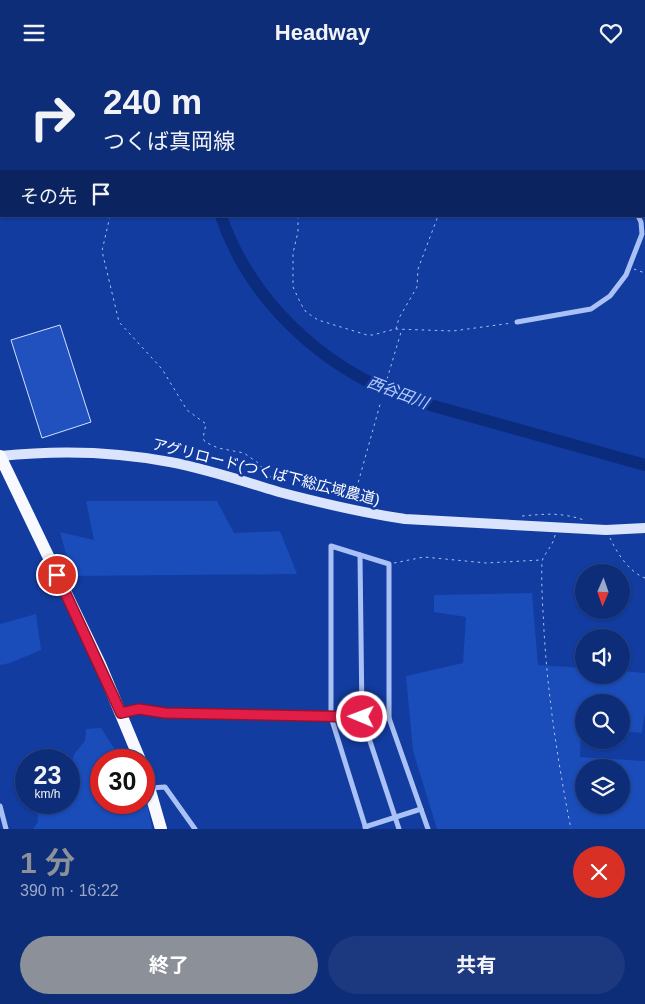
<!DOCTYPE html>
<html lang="ja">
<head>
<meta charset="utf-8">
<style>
	body { margin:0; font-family:Arial,"Noto Sans JP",sans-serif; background:#1c3980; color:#f1f3f6; height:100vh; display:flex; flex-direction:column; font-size:19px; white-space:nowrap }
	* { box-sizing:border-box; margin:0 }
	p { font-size:16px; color:#9ba8c6 }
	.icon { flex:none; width:28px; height:28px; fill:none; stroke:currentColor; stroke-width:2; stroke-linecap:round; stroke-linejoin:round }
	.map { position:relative; height:764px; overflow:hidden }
	.panel { display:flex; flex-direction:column; background:#0e2d78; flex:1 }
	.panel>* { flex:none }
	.hud { position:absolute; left:0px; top:0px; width:645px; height:152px; box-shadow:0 1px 4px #0004,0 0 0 1px #2e498a; background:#0e2d78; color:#f1f3f6; overflow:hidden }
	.needle { width:32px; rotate:182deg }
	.tools { position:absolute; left:575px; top:499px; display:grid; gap:10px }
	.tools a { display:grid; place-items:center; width:55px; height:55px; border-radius:50%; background:#0e2d78; box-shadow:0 1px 4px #0004,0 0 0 1px #2e498a; font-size:25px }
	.speed { position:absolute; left:15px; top:684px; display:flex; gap:10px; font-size:25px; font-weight:700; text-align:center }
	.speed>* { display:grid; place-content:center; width:65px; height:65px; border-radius:50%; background:#0e2d78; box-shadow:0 1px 4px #0004,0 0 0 1px #2e498a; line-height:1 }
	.speed small { font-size:12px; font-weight:400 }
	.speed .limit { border:8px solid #d22; background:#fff; color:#111 }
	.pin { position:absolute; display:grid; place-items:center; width:42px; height:42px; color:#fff; margin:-21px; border:2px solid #fff; border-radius:50%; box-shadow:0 1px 5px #0007 }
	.me { position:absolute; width:55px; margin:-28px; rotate:271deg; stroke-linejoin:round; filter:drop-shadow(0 0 4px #0008) }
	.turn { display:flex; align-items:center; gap:18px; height:105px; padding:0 20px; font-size:22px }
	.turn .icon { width:65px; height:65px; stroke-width:2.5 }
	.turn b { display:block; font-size:35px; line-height:42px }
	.then { display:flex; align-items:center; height:48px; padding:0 20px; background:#0003; gap:10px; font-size:19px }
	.round { display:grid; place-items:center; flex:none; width:52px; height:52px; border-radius:26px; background:#1c3980 }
	.head { display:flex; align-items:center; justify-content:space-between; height:85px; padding:0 20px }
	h1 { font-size:30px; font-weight:700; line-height:38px; color:#8c9099 }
	.button { display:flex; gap:10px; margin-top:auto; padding:10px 20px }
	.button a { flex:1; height:58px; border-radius:30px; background:#8c9099; color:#fff; font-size:20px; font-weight:700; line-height:58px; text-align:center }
	.button a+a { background:#1c3980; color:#f1f3f6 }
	header { display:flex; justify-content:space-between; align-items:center; height:65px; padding:0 20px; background:#0e2d78; font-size:22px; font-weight:700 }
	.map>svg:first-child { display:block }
	.green { fill:#1a4cba; fill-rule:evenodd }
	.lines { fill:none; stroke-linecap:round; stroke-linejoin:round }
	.river { stroke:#0b2c7c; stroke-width:12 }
	.building { fill:#2051bf; stroke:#d3e0fe }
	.path { stroke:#aac1f5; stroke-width:1; stroke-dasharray:2.5 4; stroke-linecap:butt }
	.street { stroke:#aac1f5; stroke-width:5 }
	.secondary { stroke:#dae5fd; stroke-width:10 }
	.primary { stroke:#f7f9ff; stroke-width:12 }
	.route-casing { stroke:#92132f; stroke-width:12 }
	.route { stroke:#e11d48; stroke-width:9 }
	.labels { text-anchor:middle; stroke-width:5; stroke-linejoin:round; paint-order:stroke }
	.street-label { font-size:15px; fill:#fff; stroke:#123ca0 }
	.water-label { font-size:16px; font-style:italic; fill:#b7ccfb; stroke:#123ca0 }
</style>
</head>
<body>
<header><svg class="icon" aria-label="menu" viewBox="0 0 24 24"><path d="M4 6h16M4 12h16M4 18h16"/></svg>Headway<svg class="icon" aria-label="heart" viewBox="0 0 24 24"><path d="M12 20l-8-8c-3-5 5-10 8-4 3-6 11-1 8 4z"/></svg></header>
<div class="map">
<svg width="645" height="764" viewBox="0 0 645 764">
	<rect width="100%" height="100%" fill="#123ca0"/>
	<!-- green -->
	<g class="green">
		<path d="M86,436H217L234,468L280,466L297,509L72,511L60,467L94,475Z"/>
		<path d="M532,528L538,600L584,603V610H621V606L645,608V648L642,668L621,666V638H584V662H581L580,692L645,696V764H437L413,686L406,611L463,598L466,552L434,547V530ZM584,702H621V740H584Z"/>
		<path d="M36,549L41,585L10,598L0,600V559Z"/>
		<path d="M101,663L122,695H101V738H144V732L147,737L152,764H33L38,757L37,738H69V701L71,700L74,689L85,676L86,664Z"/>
	</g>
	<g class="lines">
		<!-- river -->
		<g class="river">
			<path d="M187,0V1"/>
			<path d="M221,151C250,236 322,302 405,333L645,400"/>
		</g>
	</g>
	<!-- building -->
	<path class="building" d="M60,260L91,357L42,373L11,275Z"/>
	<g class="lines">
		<!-- path -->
		<g class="path">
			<path d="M261,0L262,1"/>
			<path d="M63,1L64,0"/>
			<path d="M283,1V0"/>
			<path d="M110,151L102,186L119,257L162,304L187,345L206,359L203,373L205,377L218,383L244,388L258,398L274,416"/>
			<path d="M298,151V167L293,188V222L301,239L306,247L318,255L367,270H373L395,264L453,266L512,258"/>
			<path d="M634,204L645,208"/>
			<path d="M396,264L399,253L417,222L418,204L438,151"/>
			<path d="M387,314L402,264"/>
			<path d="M353,436L381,336"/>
			<path d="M522,451C545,449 560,447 584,455"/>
			<path d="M555,470C553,482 543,489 542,497C541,520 543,544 544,566C548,633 558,698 571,764"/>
			<path d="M610,473C617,488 629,507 645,513"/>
			<path d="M394,498L424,492L486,498L541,495"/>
		</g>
		<!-- street -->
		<g class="street">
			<path d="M469,0L474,1"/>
			<path d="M427,1V0"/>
			<path d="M462,1V0"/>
			<path d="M551,1L552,0"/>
			<path d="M644,51L645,52"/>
			<path d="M517,257L591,244L610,231L626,210L642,169L641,157L638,151"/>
			<path d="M360,490L362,652L399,764"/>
			<path d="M121,648L139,644L165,648L389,653"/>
			<path d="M150,723L165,722L195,764"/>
			<path d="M0,741L6,764"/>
			<path d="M365,762L421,744"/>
			<path d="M366,764L331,652V481L389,499V653L428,764"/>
		</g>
		<!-- secondary -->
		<path class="secondary" d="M0,391C57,385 113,386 170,397C207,404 243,416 279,427C321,438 363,448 405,454L606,465L645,463"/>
		<!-- primary -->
		<g class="primary">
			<path d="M0,391L100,599L140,695"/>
			<path d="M144,705L161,764"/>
		</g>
	</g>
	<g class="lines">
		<!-- route casing -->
		<g class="route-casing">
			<path id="route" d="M57,510L121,648L139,644L165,648L362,652"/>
		</g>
		<!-- route -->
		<use href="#route" class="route"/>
	</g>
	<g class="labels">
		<!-- street labels -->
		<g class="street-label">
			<text transform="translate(266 407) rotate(14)" y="5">アグリロード(つくば下総広域農道)</text>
		</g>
		<!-- water labels -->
		<g class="water-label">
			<text transform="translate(398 327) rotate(21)" y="6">西谷田川</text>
		</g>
	</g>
</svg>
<div class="tools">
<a><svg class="needle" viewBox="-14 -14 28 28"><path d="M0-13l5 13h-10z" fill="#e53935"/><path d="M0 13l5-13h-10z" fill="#9ba8c6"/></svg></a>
<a><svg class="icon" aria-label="sound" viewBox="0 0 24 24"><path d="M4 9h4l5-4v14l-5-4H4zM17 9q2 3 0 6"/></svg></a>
<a><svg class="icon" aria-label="search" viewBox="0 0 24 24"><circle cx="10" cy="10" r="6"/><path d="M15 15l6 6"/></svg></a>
<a><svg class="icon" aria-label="layers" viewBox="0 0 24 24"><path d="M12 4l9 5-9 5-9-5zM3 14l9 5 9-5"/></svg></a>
</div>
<div class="speed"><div>23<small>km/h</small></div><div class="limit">30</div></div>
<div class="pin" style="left:57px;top:510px;background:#d93025"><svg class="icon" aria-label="arrive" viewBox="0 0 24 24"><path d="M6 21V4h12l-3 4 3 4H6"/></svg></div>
<svg class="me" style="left:362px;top:652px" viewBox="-20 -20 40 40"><circle r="17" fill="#e11d48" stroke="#fff" stroke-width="3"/><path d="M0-11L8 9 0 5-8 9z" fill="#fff"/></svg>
<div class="hud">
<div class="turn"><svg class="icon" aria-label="right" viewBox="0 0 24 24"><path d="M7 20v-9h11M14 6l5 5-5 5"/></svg><div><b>240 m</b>つくば真岡線</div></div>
<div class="then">その先<svg class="icon" aria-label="arrive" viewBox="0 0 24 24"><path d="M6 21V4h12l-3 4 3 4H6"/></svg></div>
</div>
</div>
<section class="panel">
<div class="head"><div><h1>1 分</h1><p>390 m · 16:22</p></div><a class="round" style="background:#d93025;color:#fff"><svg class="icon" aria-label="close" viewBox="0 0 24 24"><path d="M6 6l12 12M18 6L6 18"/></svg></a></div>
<div class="button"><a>終了</a><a>共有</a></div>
</section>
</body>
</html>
